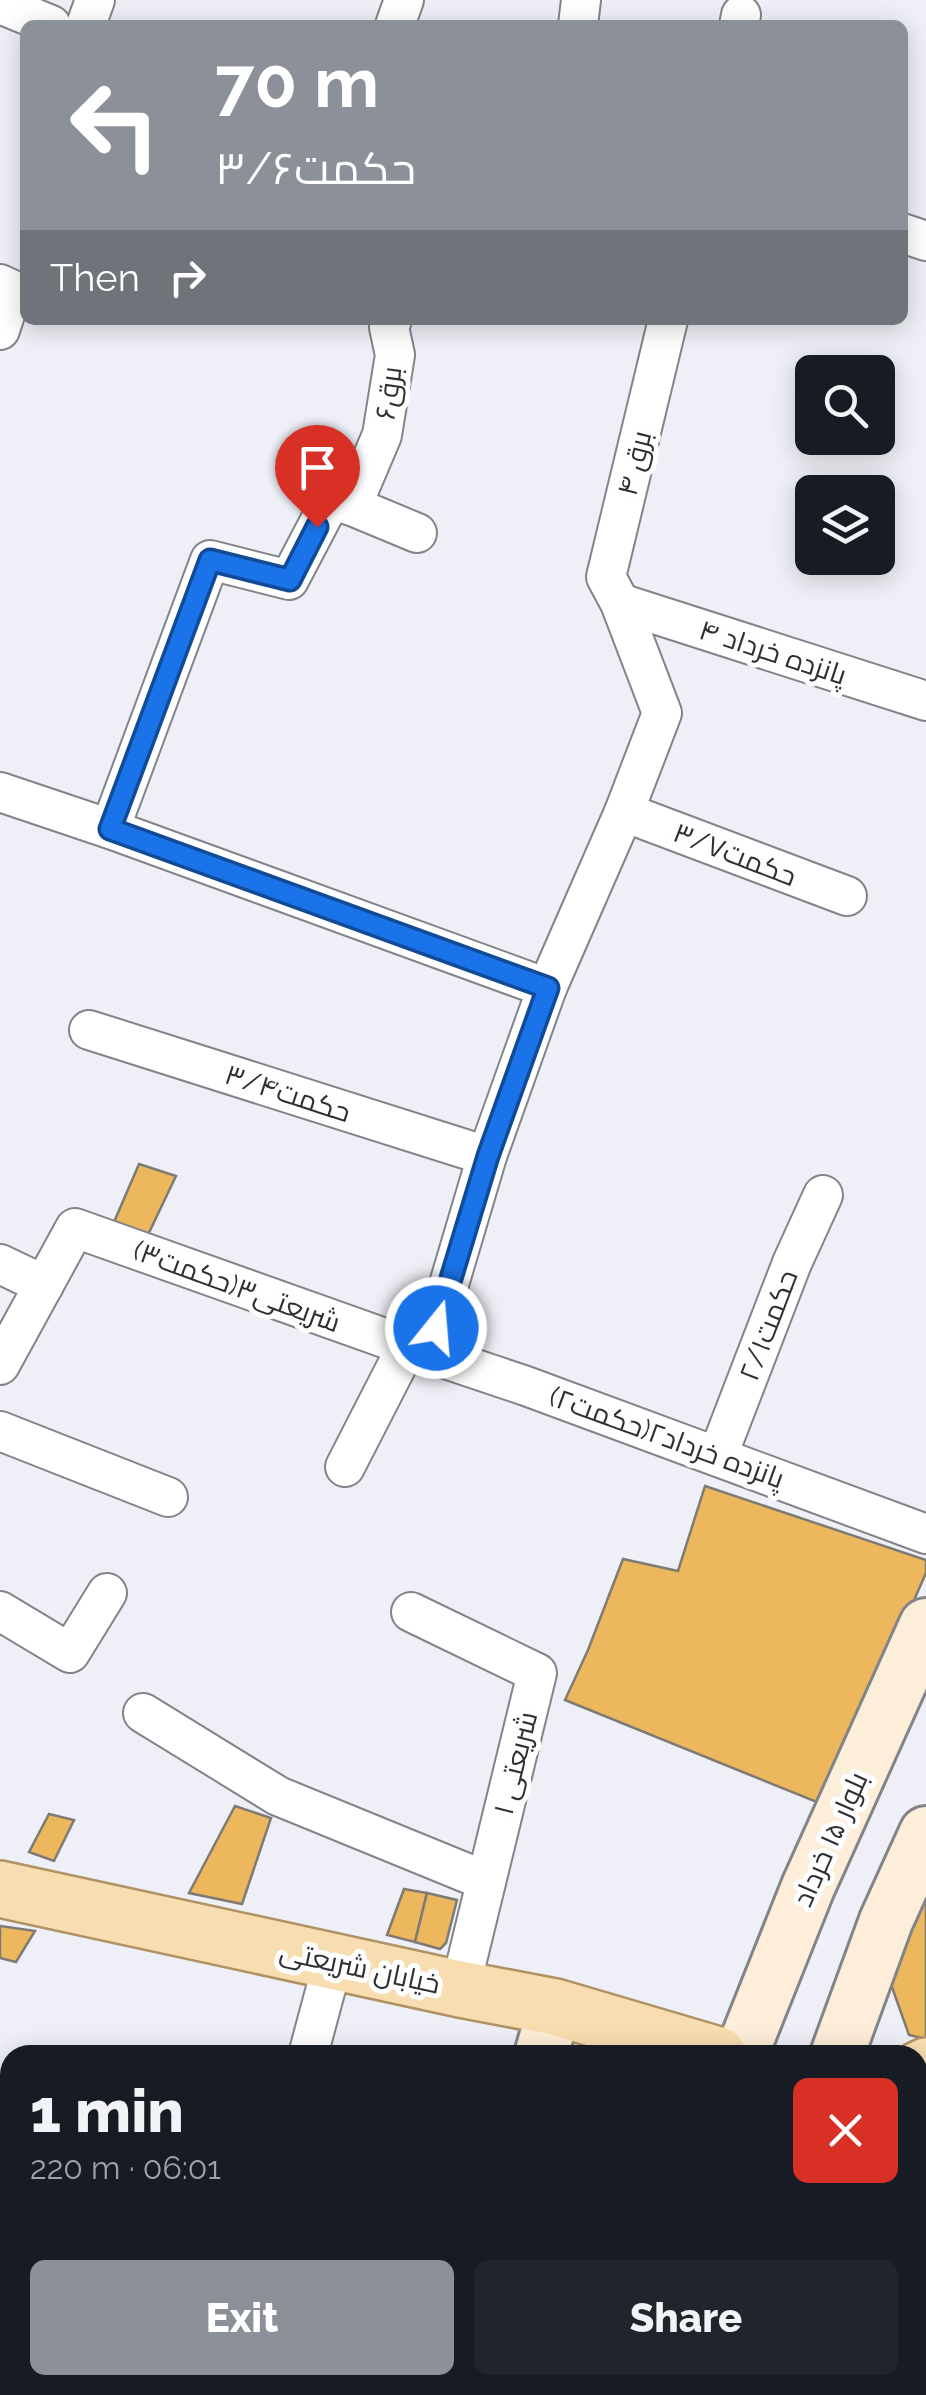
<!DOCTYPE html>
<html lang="en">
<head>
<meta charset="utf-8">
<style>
	body { margin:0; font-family:Raleway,Cairo,sans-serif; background:#20242c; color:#f1f3f6; height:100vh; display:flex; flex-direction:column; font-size:38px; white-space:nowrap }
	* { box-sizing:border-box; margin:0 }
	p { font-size:32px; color:#9ea1a6 }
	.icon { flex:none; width:55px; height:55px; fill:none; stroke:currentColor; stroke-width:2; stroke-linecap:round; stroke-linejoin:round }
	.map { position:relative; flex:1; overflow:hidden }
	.details { position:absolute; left:0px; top:2045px; width:928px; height:350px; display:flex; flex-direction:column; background:#171b24; border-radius:30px 30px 0 0; box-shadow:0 5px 25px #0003 }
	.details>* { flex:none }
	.banner { position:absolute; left:20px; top:20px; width:888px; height:305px; border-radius:15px; box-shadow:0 5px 25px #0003; background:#8c9099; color:#fff; overflow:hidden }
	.buttons { position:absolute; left:795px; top:355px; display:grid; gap:20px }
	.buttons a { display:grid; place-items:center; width:100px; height:100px; border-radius:15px; background:#171b24; box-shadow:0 5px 25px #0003; font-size:50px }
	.pin { position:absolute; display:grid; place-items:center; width:85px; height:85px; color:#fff; margin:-102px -42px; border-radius:50% 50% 50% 0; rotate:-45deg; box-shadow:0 0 10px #0007 }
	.pin .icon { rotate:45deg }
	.me { position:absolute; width:110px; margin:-55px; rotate:17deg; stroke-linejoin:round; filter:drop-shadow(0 0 8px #0008) }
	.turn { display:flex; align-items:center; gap:35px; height:210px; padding:0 30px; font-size:45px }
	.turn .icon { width:130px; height:130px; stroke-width:2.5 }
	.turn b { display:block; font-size:70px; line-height:85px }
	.then { display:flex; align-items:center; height:95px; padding:0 30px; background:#0003; gap:20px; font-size:38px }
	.round { display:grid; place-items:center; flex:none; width:105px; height:105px; border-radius:15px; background:#20242c }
	.head { display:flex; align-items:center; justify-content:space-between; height:170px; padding:0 30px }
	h1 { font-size:60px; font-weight:800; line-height:75px }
	.button { display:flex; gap:20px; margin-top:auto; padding:20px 30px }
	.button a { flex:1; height:115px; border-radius:15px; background:#8c9099; color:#fff; font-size:40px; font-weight:800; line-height:115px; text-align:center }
	.button a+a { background:#20242c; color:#f1f3f6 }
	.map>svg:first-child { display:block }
	.building { fill:#edb85d; stroke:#7e7a74; stroke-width:2.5 }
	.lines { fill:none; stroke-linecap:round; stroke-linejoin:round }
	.street-casing { stroke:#83838a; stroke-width:42 }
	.secondary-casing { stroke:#83838a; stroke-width:58 }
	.primary-casing { stroke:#af9262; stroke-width:60 }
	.street { stroke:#fff; stroke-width:38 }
	.secondary { stroke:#fceed8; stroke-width:52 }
	.primary { stroke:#f8ddb0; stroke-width:55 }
	.route-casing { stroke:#114b97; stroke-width:25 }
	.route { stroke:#1a73e8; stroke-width:18 }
	.labels { text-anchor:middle; stroke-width:10; stroke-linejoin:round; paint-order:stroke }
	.street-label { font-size:28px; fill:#303033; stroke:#fefefe }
</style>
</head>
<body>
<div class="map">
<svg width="926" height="2395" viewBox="0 0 926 2395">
	<rect width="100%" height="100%" fill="#eff0f7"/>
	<!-- building -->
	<g class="building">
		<path d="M139,1164L176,1176L146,1239L111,1229Z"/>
		<path d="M705,1486L926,1560V1573L824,1805L565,1700L588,1650L623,1559L678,1571Z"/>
		<path d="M235,1806L271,1818L242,1904L189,1893Z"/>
		<path d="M49,1814L74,1820L54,1861L29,1852Z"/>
		<path d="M926,1874V2039L909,2035L882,1959Z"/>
		<path d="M404,1889L427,1893L415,1942L387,1935Z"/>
		<path d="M427,1893L457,1900L446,1943L440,1949L415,1942Z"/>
		<path d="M0,1926L35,1931L16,1962L0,1958Z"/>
	</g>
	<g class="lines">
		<!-- street casing -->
		<g class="street-casing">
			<g id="street">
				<path d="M0,4L51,25"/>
				<path d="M86,25L95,0"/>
				<path d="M395,25L404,0"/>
				<path d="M578,25L581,0"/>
				<path d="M739,25L741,15"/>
				<path d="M902,233L926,241"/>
				<path d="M0,284L13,290L0,330"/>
				<path d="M352,506L417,533"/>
				<path d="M620,603L926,701"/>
				<path d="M0,792L110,829L547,988"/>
				<path d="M624,812L847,896"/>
				<path d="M110,829L210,560L289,580L331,500L352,506L382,435L395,355L389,327L392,320"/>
				<path d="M89,1030L487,1156"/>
				<path d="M0,1264L44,1285"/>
				<path d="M0,1365L75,1228L407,1346L436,1328L487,1156L547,988L624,812L662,713L620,603L606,577L668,320"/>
				<path d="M0,1431L168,1497"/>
				<path d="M718,1455L792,1263L823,1195"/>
				<path d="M345,1467L407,1346L526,1386L926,1534"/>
				<path d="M0,1611L70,1653L107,1593"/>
				<path d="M411,1612L537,1673L460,1989"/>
				<path d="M143,1713L278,1796L486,1881"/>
				<path d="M308,2055L333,1962"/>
				<path d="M218,2395L221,2385"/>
			</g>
		</g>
		<!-- secondary casing -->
		<g class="secondary-casing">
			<g id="secondary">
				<path d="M541,2055L555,2007"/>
				<path d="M741,2055L808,1887L926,1625"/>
				<path d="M837,2055L886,1921L926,1833"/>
				<path d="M444,2395L447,2385"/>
			</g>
		</g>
		<!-- primary casing -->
		<g class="primary-casing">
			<g id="primary">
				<path d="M0,1889L460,1989L555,2007L718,2055"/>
				<path d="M918,2070L926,2066"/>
				<path d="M918,2156L926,2161"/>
			</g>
		</g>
		<!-- street -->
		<use href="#street" class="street"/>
		<!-- secondary -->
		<use href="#secondary" class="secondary"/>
		<!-- primary -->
		<use href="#primary" class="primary"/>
	</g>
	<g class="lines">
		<!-- route casing -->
		<g class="route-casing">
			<path id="route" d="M317,527L290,580L210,560L110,829L548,988L488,1156L436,1328"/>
		</g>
		<!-- route -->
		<use href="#route" class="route"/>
	</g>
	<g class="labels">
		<!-- street labels -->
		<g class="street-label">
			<text transform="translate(388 393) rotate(-82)" y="10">برق۶</text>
			<text transform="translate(634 463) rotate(-76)" y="10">برق ۴</text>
			<text transform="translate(773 652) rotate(18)" y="10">پانزده خرداد ۴</text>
			<text transform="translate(735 854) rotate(21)" y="10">حکمت۳/۷</text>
			<text transform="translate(288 1093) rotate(18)" y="10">حکمت۳/۴</text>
			<text transform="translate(237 1286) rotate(20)" y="10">شریعتی۳(حکمت۳)</text>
			<text transform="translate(768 1325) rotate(-69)" y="10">حکمت۲/۱</text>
			<text transform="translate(667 1437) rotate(20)" y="10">پانزده خرداد۲(حکمت۲)</text>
			<text transform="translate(515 1763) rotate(-76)" y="10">شریعتی ۱</text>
			<text transform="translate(830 1839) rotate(-66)" y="10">بلوار ۱۵ خرداد</text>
			<text transform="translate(360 1967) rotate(12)" y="10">خیابان شریعتی</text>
		</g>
	</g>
</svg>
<div class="buttons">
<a><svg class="icon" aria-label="search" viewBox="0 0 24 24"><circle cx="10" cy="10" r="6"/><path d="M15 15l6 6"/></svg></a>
<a><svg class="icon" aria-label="layers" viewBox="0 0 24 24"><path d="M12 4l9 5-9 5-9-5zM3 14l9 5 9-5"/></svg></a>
</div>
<div class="pin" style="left:317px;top:527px;background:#d93025"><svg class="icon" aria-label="arrive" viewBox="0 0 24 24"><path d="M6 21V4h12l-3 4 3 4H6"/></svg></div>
<svg class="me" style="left:436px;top:1328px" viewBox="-20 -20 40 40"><circle r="17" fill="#1a73e8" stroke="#fff" stroke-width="3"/><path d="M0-11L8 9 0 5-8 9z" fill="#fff"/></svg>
<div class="banner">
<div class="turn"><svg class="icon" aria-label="left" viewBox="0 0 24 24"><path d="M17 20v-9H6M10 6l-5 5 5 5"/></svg><div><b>70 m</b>حکمت۳/۶</div></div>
<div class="then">Then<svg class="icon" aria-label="right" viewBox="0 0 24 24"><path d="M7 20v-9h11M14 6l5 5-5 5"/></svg></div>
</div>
<section class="details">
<div class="head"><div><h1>1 min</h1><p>220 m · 06:01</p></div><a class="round" style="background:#d93025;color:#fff"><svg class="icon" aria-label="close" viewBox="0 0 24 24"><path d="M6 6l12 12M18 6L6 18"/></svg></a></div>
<div class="button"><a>Exit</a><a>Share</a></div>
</section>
</div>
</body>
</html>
